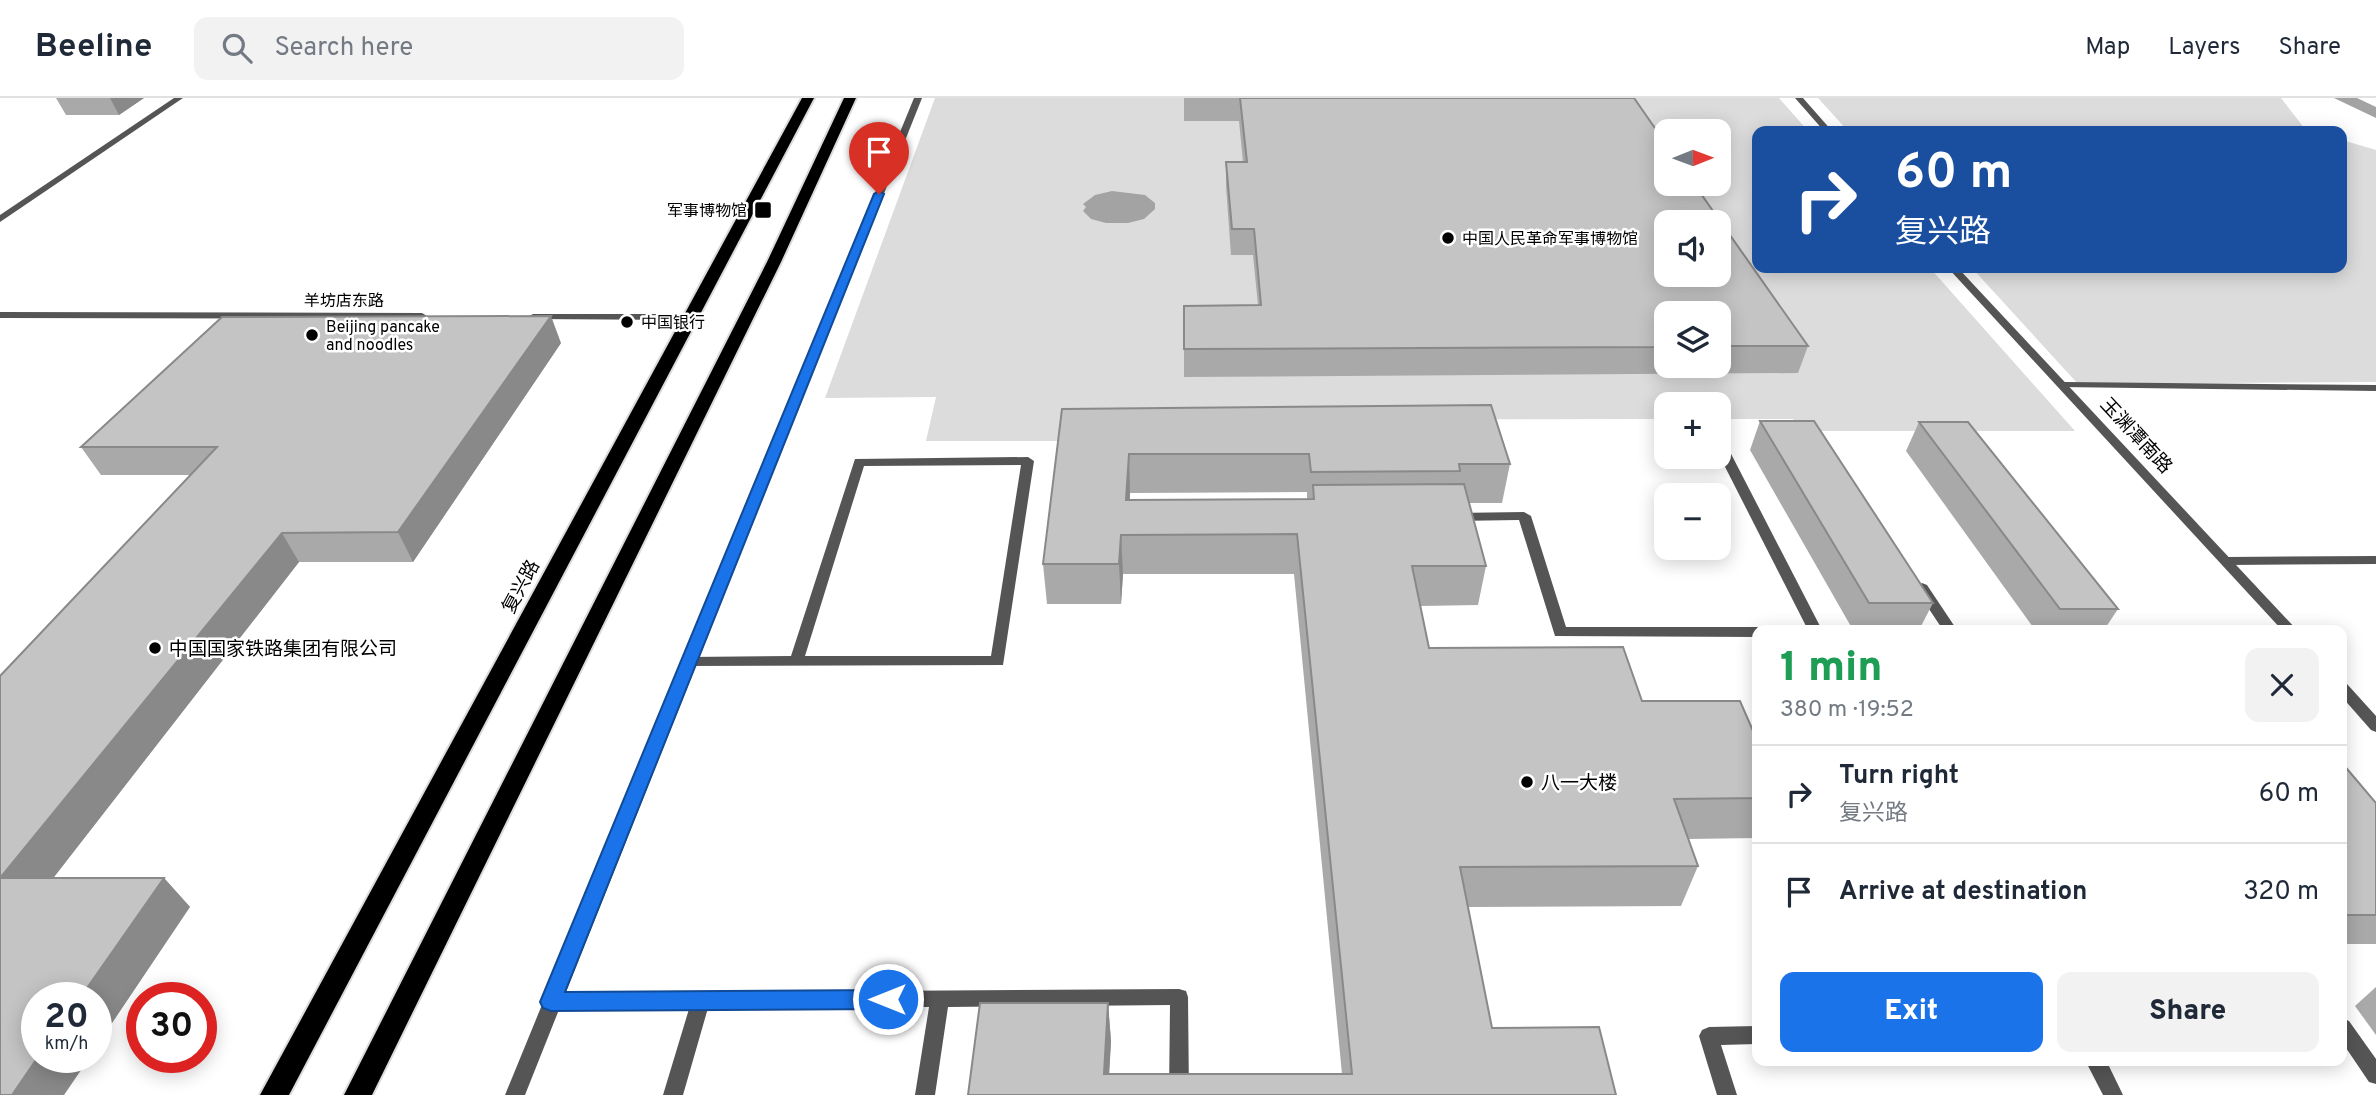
<!DOCTYPE html>
<html lang="en">
<head>
<meta charset="utf-8">
<style>
	body { margin:0; font-family:Overpass,"Noto Sans SC",sans-serif; background:#f2f2f3; color:#1f2937; height:100vh; display:flex; flex-direction:column; font-size:26px; white-space:nowrap }
	* { box-sizing:border-box; margin:0 }
	p { font-size:23px; color:#747a83 }
	.icon { flex:none; width:38px; height:38px; fill:none; stroke:currentColor; stroke-width:2; stroke-linecap:round; stroke-linejoin:round }
	.map { position:relative; flex:1; overflow:hidden }
	.panel { position:absolute; left:1752px; top:527px; width:595px; height:441px; display:flex; flex-direction:column; background:#fff; border-radius:14px; box-shadow:0 4px 18px #0003 }
	.panel>* { flex:none }
	.top-card { position:absolute; left:1752px; top:28px; width:595px; height:147px; border-radius:14px; box-shadow:0 4px 18px #0003; background:#1a4fa0; color:#fff; overflow:hidden }
	.needle { width:46px; rotate:89deg }
	.fabs { position:absolute; left:1654px; top:21px; display:grid; gap:14px }
	.fabs a { display:grid; place-items:center; width:77px; height:77px; border-radius:14px; background:#fff; box-shadow:0 4px 18px #0003; font-size:35px }
	.speed { position:absolute; left:21px; top:884px; display:flex; gap:14px; font-size:35px; font-weight:700; text-align:center }
	.speed>* { display:grid; place-content:center; width:91px; height:91px; border-radius:50%; background:#fff; box-shadow:0 4px 18px #0003; line-height:1 }
	.speed small { font-size:18px; font-weight:400 }
	.speed .limit { border:10px solid #d22; background:#fff; color:#111 }
	.pin { position:absolute; display:grid; place-items:center; width:60px; height:60px; color:#fff; margin:-72px -30px; border-radius:50% 50% 50% 0; rotate:-45deg; box-shadow:0 0 7px #0007 }
	.pin .icon { rotate:45deg }
	.me { position:absolute; width:77px; margin:-38px; rotate:270deg; stroke-linejoin:round; filter:drop-shadow(0 0 5px #0008) }
	.turn { display:flex; align-items:center; gap:24px; height:147px; padding:0 28px; font-size:32px }
	.turn .icon { width:91px; height:91px; stroke-width:2.5 }
	.turn b { display:block; font-size:49px; line-height:60px }
	.round { display:grid; place-items:center; flex:none; width:74px; height:74px; border-radius:14px; background:#f2f2f3 }
	.overview { display:flex; align-items:center; justify-content:space-between; height:119px; padding:0 28px }
	h1 { font-size:42px; font-weight:800; line-height:52px; color:#1e9e55 }
	.action { display:flex; gap:14px; margin-top:auto; padding:14px 28px }
	.action a { flex:1; height:80px; border-radius:14px; background:#1a73e8; color:#fff; font-size:28px; font-weight:800; line-height:80px; text-align:center }
	.action a+a { background:#f2f2f3; color:#1f2937 }
	ul { padding:0; list-style:none }
	li { display:flex; align-items:center; gap:21px; height:98px; padding:0 28px; border-top:2px solid #e0e1e3 }
	li div { flex:1 }
	li b { display:block; font-size:26px }
	li em { font-style:normal }
	header { display:flex; align-items:center; gap:42px; box-sizing:border-box; height:98px; padding:0 35px; background:#fff; border-bottom:2px solid #e0e1e3 }
	header strong { font-size:33px }
	nav { display:flex; gap:38px; margin-inline-start:auto; font-size:24px }
	.search { width:490px; height:63px; background:#f2f2f3; display:flex; align-items:center; gap:18px; box-sizing:border-box; padding:0 24px; border-radius:14px; color:#747a83; font-size:26px }
	.map>svg:first-child { display:block }
	.green { fill:#dcdcdc; fill-rule:evenodd }
	.water { fill:#a3a3a3 }
	.lines { fill:none; stroke-linecap:round; stroke-linejoin:round }
	.canal { fill:#a3a3a3; fill-rule:evenodd }
	.trunk-casing { stroke:#dbdbdb; stroke-width:4 }
	.minor { fill:#555; fill-rule:evenodd }
	.tertiary { fill:#555; fill-rule:evenodd }
	.trunk { fill:#000; fill-rule:evenodd }
	.wall { fill:#a9a9a9; fill-rule:evenodd }
	.shaded-wall { fill:#898989 }
	.building { fill:#c4c4c4; stroke:#898989; stroke-width:2; fill-rule:evenodd }
	.route { fill:#1a73e8; stroke:#114b97; stroke-width:2 }
	.poi-dot { fill:#000; stroke:#fff; stroke-width:2.5 }
	.labels { text-anchor:middle; stroke-width:5; stroke-linejoin:round; paint-order:stroke }
	.far-poi-label { font-size:16px; fill:#000; stroke:#fff; text-anchor:start }
	.far-street-label { font-size:16px; fill:#000; stroke:#fff }
	.street-label { font-size:19px; fill:#000; stroke:#fff }
	.poi-label { font-size:19px; fill:#000; stroke:#fff; text-anchor:start }
</style>
</head>
<body>
<header>
<strong>Beeline</strong>
<div class="search"><svg class="icon" aria-label="search" viewBox="0 0 24 24"><circle cx="10" cy="10" r="6"/><path d="M15 15l6 6"/></svg>Search here</div>
<nav><a>Map</a><a>Layers</a><a>Share</a></nav>
</header>
<div class="map">
<svg width="2376" height="997" viewBox="0 0 2376 997">
	<rect width="100%" height="100%" fill="#fff"/>
	<!-- green -->
	<g class="green">
		<path d="M935,0H1779L1808,33H1757V170H1930L2075,333H1801L1793,321H1719L1718,306H1666V321L1161,322L1160,343H926L936,299L825,300ZM1666,33H1718V86H1666ZM1666,124H1718V177H1666ZM1666,215H1718V268H1666Z"/>
		<path d="M1818,0H2281L2305,31L2312,33H1848Z"/>
		<path d="M2342,42L2376,52V284L2078,286L1972,170H2342Z"/>
	</g>
	<!-- water -->
	<path class="water" d="M1112,93L1145,97L1155,105V111L1144,121L1128,125H1106L1091,121L1083,113L1086,109L1083,106L1095,97Z"/>
	<g class="lines">
		<!-- canal -->
		<path class="canal" d="M2334,0H2357L2376,9V20Z"/>
		<!-- trunk casing -->
		<g class="trunk-casing">
			<g id="trunk">
				<path d="M802,0H814L289,997H260Z"/>
				<path d="M844,0H856L781,164L372,997H344L767,164Z"/>
			</g>
		</g>
		<!-- minor -->
		<g class="minor">
			<path d="M174,0H183L0,124V117Z"/>
			<path d="M0,214L422,215L427,218L422,221L0,220Z"/>
			<path d="M533,216H689L694,219L689,222L529,221L528,219Z"/>
			<path d="M2065,284L2376,287V293L2061,289L2059,287Z"/>
			<path d="M1722,346L1728,350L1822,532H1808L1718,355V347Z"/>
			<path d="M1028,359L1034,363L1003,567L684,568L682,564L684,560L689,559L791,558L855,361ZM1021,367L991,558H805L864,368Z"/>
			<path d="M1524,414L1531,418L1566,529H1757L1763,532H1757V539L1555,538L1519,422L1455,423L1448,419L1455,415Z"/>
			<path d="M2376,458V466L2228,467L2221,463L2228,459Z"/>
			<path d="M1922,485L1927,487L1957,532H1943L1915,490Z"/>
			<path d="M1179,891L1186,893L1188,899L1189,997H1169L1170,907L948,909L935,997H915L929,909L708,910L683,997H663L689,911H551L544,909L542,903L544,897L551,895Z"/>
			<path d="M2342,920L2349,923L2376,961V986L2369,984L2342,944Z"/>
			<path d="M1757,928V946L1721,947L1737,997H1717L1699,938L1702,932L1709,929Z"/>
			<path d="M2085,962H2106L2123,997H2103Z"/>
		</g>
		<!-- tertiary -->
		<g class="tertiary">
			<path d="M914,0H922L525,997H505Z"/>
			<path d="M1795,0H1803L1832,33H1824Z"/>
			<path d="M1948,170H1958L2297,532H2282Z"/>
			<path d="M2342,585L2347,586L2376,618V634L2371,632L2342,599Z"/>
		</g>
		<!-- trunk -->
		<use href="#trunk" class="trunk"/>
	</g>
	<!-- wall -->
	<g class="wall">
		<path d="M56,0H144L119,17H66Z"/>
		<path d="M1184,0H1634L1808,248L1798,275L1184,279V208L1258,207L1253,157H1231L1226,88V64H1243L1239,23H1184ZM1666,215H1718V268H1666Z"/>
		<path d="M561,245L413,464H299L53,780H164L190,809L37,900L0,578L190,377H101L81,349Z"/>
		<path d="M1062,311L1510,366L1502,405H1469L1486,468L1478,507L1420,508L1429,550L1642,603L1757,642V740L1688,741L1698,768L1681,808L1468,809L1492,930L1616,997H968L1108,905L1111,943L1109,976H1342L1294,476H1123L1121,506H1047L1043,466ZM1307,394V401L1130,402V395Z"/>
		<path d="M1760,323L1933,505L1919,532H1853L1750,352Z"/>
		<path d="M1919,324L2118,511L2104,532H2035L1906,353Z"/>
		<path d="M2342,665L2376,705V846H2342Z"/>
		<path d="M2376,889V937L2355,908Z"/>
	</g>
	<!-- shaded-wall -->
	<g class="shaded-wall">
		<path d="M110,0H144L119,17Z"/>
		<path d="M551,218L561,245L413,464L398,434Z"/>
		<path d="M1129,356L1130,395L1128,441L1126,402Z"/>
		<path d="M282,435L299,464L30,810L0,780Z"/>
		<path d="M1121,437L1123,476L1121,506L1119,466Z"/>
		<path d="M164,780L190,809L96,949V900H80Z"/>
		<path d="M1108,905L1111,943L1108,997L1104,976Z"/>
		<path d="M38,959H90L64,997H12Z"/>
	</g>
	<!-- building -->
	<g class="building">
		<path d="M1240,0H1634L1666,46V86H1694L1808,248H1718V215H1666V249L1184,251V208L1261,207L1254,131H1232L1226,64H1247ZM1666,124H1718V177H1666Z"/>
		<path d="M551,218L398,434L282,435L0,780H164L80,900H37V959H38L12,997H0V578L217,349H81L222,219Z"/>
		<path d="M1491,307L1510,366H1459L1460,373L1311,374L1309,356H1129L1126,402L1314,401L1313,387L1464,386L1486,468H1412L1429,550L1623,549L1642,603H1740L1757,642V700L1674,701L1698,768L1460,769L1492,930L1599,929L1616,997H968L980,905H1108L1104,976H1352L1297,436L1121,437L1119,466H1043L1062,311Z"/>
		<path d="M1760,323H1814L1933,505H1869Z"/>
		<path d="M1919,324H1968L2118,511H2060Z"/>
		<path d="M2342,665L2376,705V817H2342Z"/>
	</g>
	<!-- route -->
	<path class="route" d="M879,93L884,96L565,894L888,892L895,894L898,901L895,908L888,911L551,913L543,910L540,904L874,96Z"/>
	<!-- markers -->
	<g class="poi-dot">
		<rect x="754" y="103" width="18" height="18" rx="3.5"/>
		<circle cx="1448" cy="140" r="7"/>
		<circle cx="627" cy="224" r="7"/>
		<circle cx="312" cy="237" r="7"/>
		<circle cx="155" cy="550" r="7"/>
		<circle cx="1527" cy="684" r="7"/>
	</g>
	<g class="labels">
		<!-- far-poi labels -->
		<g class="far-poi-label">
			<text x="747" y="118" text-anchor="end">军事博物馆</text>
			<text x="1462" y="146">中国人民革命军事博物馆</text>
			<text x="641" y="230">中国银行</text>
			<text x="326" y="234">Beijing pancake<tspan x="326" dy="18">and noodles</tspan></text>
		</g>
		<!-- far-street labels -->
		<g class="far-street-label">
			<text x="344" y="208">羊坊店东路</text>
		</g>
		<!-- street labels -->
		<g class="street-label">
			<text transform="translate(2137 337) rotate(47)" y="7">玉渊潭南路</text>
			<text transform="translate(520 488) rotate(-62)" y="7">复兴路</text>
		</g>
		<!-- poi labels -->
		<g class="poi-label">
			<text x="169" y="557">中国国家铁路集团有限公司</text>
			<text x="1541" y="691">八一大楼</text>
		</g>
	</g>
</svg>
<div class="fabs">
<a><svg class="needle" viewBox="-14 -14 28 28"><path d="M0-13l5 13h-10z" fill="#e53935"/><path d="M0 13l5-13h-10z" fill="#747a83"/></svg></a>
<a><svg class="icon" aria-label="sound" viewBox="0 0 24 24"><path d="M4 9h4l5-4v14l-5-4H4zM17 9q2 3 0 6"/></svg></a>
<a><svg class="icon" aria-label="layers" viewBox="0 0 24 24"><path d="M12 4l9 5-9 5-9-5zM3 14l9 5 9-5"/></svg></a>
<a>+</a>
<a>−</a>
</div>
<div class="speed"><div>20<small>km/h</small></div><div class="limit">30</div></div>
<div class="pin" style="left:879px;top:96px;background:#d93025"><svg class="icon" aria-label="arrive" viewBox="0 0 24 24"><path d="M6 21V4h12l-3 4 3 4H6"/></svg></div>
<svg class="me" style="left:888px;top:901px" viewBox="-20 -20 40 40"><circle r="17" fill="#1a73e8" stroke="#fff" stroke-width="3"/><path d="M0-11L8 9 0 5-8 9z" fill="#fff"/></svg>
<div class="top-card">
<div class="turn"><svg class="icon" aria-label="right" viewBox="0 0 24 24"><path d="M7 20v-9h11M14 6l5 5-5 5"/></svg><div><b>60 m</b>复兴路</div></div>
</div>
<section class="panel">
<div class="overview"><div><h1>1 min</h1><p>380 m · 19:52</p></div><a class="round"><svg class="icon" aria-label="close" viewBox="0 0 24 24"><path d="M6 6l12 12M18 6L6 18"/></svg></a></div>
<ul>
<li><svg class="icon" aria-label="right" viewBox="0 0 24 24"><path d="M7 20v-9h11M14 6l5 5-5 5"/></svg><div><b>Turn right</b><p>复兴路</p></div><em>60 m</em></li>
<li><svg class="icon" aria-label="arrive" viewBox="0 0 24 24"><path d="M6 21V4h12l-3 4 3 4H6"/></svg><div><b>Arrive at destination</b></div><em>320 m</em></li>
</ul>
<div class="action"><a>Exit</a><a>Share</a></div>
</section>
</div>
</body>
</html>
